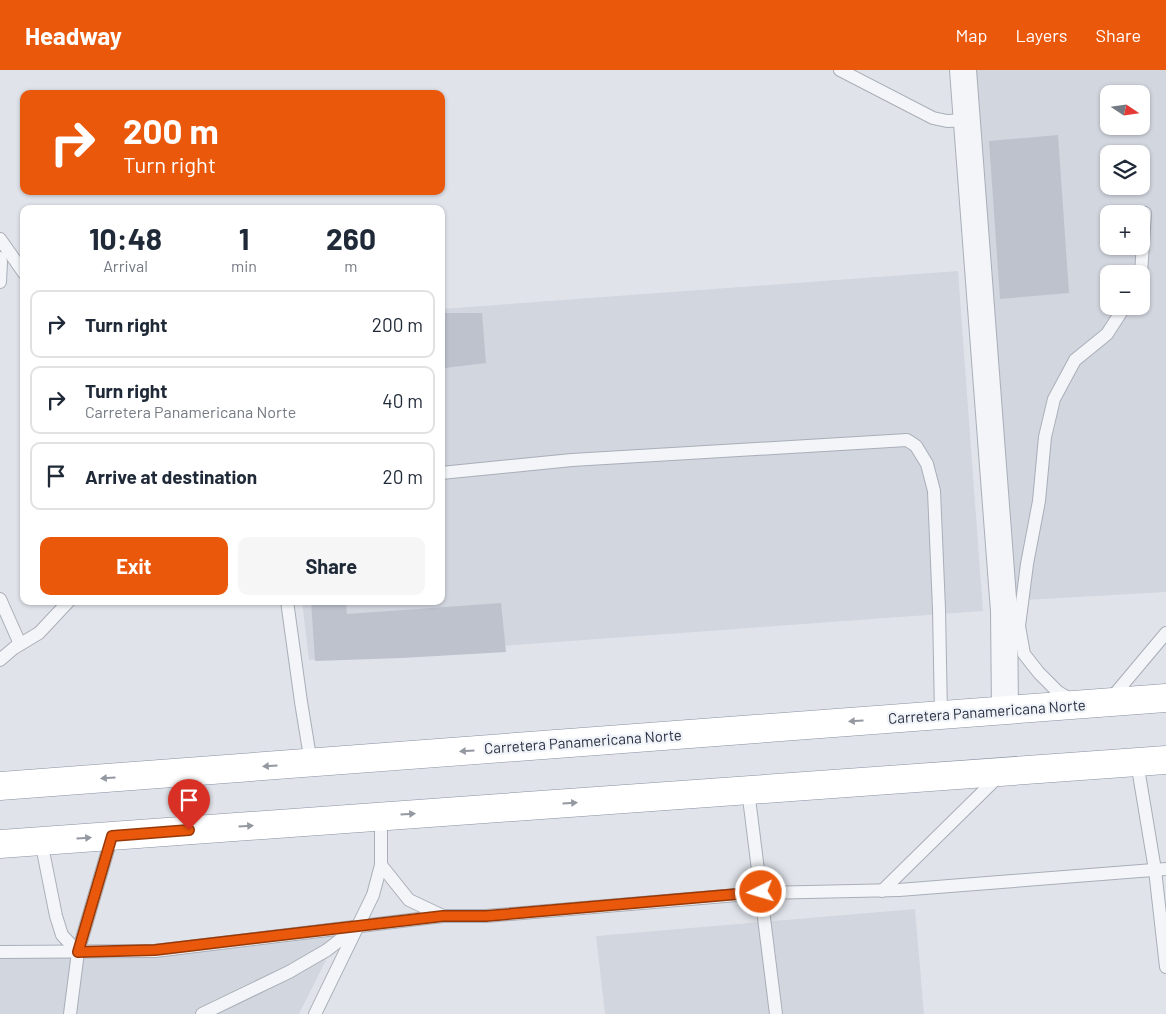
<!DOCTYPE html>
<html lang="en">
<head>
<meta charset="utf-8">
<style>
	body { margin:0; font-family:Barlow,sans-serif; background:#f6f6f7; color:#1f2937; height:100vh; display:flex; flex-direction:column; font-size:19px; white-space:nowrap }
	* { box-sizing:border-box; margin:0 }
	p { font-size:16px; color:#747a83 }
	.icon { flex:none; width:28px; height:28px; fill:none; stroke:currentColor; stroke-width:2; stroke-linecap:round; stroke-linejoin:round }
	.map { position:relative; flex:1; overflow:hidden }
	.details { position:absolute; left:20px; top:135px; width:425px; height:400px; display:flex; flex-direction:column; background:#fff; border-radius:10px; box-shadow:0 1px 4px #0004 }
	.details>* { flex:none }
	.banner { position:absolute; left:20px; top:20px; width:425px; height:105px; border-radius:10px; box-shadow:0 1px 4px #0004; background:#ea580c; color:#fff; overflow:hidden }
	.needle { width:32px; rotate:103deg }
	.buttons { position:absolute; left:1100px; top:15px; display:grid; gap:10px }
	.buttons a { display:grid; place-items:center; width:50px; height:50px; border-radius:10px; background:#fff; box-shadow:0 1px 4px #0004; font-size:25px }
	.pin { position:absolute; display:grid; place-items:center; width:42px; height:42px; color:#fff; margin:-51px -21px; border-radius:50% 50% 50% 0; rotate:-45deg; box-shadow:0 0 5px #0007 }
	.pin .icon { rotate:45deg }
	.me { position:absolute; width:55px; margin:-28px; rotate:265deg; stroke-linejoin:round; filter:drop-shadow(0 0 4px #0008) }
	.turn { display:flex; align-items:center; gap:18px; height:105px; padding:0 20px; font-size:22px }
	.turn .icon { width:65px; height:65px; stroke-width:2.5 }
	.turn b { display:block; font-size:35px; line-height:42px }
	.eta { display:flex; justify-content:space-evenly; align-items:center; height:85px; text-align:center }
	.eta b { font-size:30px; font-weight:700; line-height:35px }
	.action { display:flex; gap:10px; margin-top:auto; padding:10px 20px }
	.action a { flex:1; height:58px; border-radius:10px; background:#ea580c; color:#fff; font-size:20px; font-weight:700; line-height:58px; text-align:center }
	.action a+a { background:#f6f6f7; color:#1f2937 }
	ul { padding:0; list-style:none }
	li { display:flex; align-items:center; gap:15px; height:68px; margin:0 10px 8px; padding:0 10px; border:2px solid #e0e1e3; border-radius:10px }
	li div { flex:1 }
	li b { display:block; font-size:19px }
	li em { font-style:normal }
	header { display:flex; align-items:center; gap:30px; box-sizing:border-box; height:70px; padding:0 25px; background:#ea580c; color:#fff }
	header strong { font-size:24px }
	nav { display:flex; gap:28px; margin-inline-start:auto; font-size:18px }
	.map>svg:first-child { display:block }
	.built { fill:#d2d6df; fill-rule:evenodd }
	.building { fill:#bdc2cd }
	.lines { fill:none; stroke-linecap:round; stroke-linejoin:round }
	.service-casing { stroke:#a9aeb8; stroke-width:14 }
	.minor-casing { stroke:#a9aeb8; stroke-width:28 }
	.trunk-casing { stroke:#8790a2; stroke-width:29 }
	.service { stroke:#f3f5f8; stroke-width:12 }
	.minor { stroke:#f3f5f8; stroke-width:26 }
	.trunk { stroke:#fff; stroke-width:28 }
	.oneway { fill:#9498a1 }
	.route-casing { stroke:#983908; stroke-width:12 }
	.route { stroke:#ea580c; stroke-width:9 }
	.labels { text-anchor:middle; stroke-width:4.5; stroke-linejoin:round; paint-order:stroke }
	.street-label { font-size:15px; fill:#283043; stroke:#f0f3f7 }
</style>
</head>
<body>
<header>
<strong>Headway</strong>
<nav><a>Map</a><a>Layers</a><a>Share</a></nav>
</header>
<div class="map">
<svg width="1166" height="944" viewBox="0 0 1166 944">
	<rect width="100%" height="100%" fill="#e0e4ea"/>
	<!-- built -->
	<g class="built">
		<path d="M968,0H1166V522L1008,531ZM1109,24H1141V56H1109ZM1109,84H1141V116H1109ZM1109,144H1141V176H1109ZM1109,204H1141V236H1109Z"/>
		<path d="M958,201L983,541L309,590L302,531H441V239Z"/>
		<path d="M915,839L924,944H605L596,866Z"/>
		<path d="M339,864L299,944H0V883Z"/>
	</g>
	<!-- building -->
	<g class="building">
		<path d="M1058,65L1069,223L1000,229L989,71Z"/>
		<path d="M442,243H482L486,293L445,298Z"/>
		<path d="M311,531H346L347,544L501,533L506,582L402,588L315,591Z"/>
	</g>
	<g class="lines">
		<!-- service casing -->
		<g class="service-casing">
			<g id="service">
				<path d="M840,0L933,48L947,51L967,50"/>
				<path d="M0,169L24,203"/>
				<path d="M0,188L1,192L0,212"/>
				<path d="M1141,204L1145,143"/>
				<path d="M441,403L572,390L907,370L916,376L927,394L934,421L939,539L941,645"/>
				<path d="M0,529L20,574"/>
				<path d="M287,531L301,632L311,693"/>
				<path d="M0,590L14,578L39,563L69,531"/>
				<path d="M1073,631L1058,622L1039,603L1024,584L1019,556L1027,494L1039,431L1045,367L1054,329L1075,290L1107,264L1125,236"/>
				<path d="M1109,631L1166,563"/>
				<path d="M1137,692L1155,800L1166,897"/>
				<path d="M748,720L776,944"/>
				<path d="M41,771L56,846L62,865L78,882"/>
				<path d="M381,795L409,830L443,846H486L761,823L899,820L1166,799"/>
				<path d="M882,821L1000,705"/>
				<path d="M0,882L155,881L443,846"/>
				<path d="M70,944L78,882L112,766"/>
				<path d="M202,944L289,902L327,880L354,859"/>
				<path d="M315,944L373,825L381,795V746"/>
			</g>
		</g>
		<!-- minor casing -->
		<g class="minor-casing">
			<path id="minor" d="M963,0L1004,541L1005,640"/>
		</g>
		<!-- trunk casing -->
		<g class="trunk-casing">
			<g id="trunk">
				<path d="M0,716L1166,628"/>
				<path d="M0,774L1166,690"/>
			</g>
		</g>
		<!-- service -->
		<use href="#service" class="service"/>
		<!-- minor -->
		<use href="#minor" class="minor"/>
		<!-- trunk -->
		<use href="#trunk" class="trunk"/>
	</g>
	<!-- one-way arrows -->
	<defs><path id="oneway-solid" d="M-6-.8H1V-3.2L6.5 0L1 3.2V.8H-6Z" transform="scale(1.25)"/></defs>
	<g class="oneway">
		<use href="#oneway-solid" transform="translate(856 651) rotate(176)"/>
		<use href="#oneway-solid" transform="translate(467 681) rotate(176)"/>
		<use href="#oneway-solid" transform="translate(270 696) rotate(176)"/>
		<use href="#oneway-solid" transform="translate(108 708) rotate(176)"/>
		<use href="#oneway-solid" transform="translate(570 733) rotate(-4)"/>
		<use href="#oneway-solid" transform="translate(408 744) rotate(-4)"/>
		<use href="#oneway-solid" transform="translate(246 756) rotate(-4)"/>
		<use href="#oneway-solid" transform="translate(84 768) rotate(-4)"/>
	</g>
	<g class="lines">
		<!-- route casing -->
		<g class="route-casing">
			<path id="route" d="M189,760L112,766L78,882L155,880L443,846H486L761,822"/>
		</g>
		<!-- route -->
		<use href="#route" class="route"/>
	</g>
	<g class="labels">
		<!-- street labels -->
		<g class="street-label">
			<text transform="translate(987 642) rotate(-4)" y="5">Carretera Panamericana Norte</text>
			<text transform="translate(583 672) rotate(-4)" y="5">Carretera Panamericana Norte</text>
		</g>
	</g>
</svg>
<div class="buttons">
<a><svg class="needle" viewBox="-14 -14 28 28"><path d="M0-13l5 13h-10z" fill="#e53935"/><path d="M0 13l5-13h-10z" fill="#747a83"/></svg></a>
<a><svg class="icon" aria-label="layers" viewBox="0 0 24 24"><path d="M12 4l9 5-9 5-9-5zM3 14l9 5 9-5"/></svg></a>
<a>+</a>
<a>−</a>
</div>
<div class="pin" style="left:189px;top:760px;background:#d93025"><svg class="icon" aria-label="arrive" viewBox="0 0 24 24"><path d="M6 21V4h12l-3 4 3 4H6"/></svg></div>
<svg class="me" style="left:761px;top:822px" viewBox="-20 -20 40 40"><circle r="17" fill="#ea580c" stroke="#fff" stroke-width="3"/><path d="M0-11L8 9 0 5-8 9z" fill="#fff"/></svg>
<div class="banner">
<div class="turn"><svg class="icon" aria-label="right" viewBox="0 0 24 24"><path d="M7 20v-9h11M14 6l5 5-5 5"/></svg><div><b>200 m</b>Turn right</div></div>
</div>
<section class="details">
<div class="eta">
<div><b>10:48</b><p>Arrival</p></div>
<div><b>1</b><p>min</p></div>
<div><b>260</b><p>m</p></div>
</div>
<ul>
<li><svg class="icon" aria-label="right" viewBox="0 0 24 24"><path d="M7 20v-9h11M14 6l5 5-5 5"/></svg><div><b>Turn right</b></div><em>200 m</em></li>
<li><svg class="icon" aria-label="right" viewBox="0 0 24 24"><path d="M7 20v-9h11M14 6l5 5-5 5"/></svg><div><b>Turn right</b><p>Carretera Panamericana Norte</p></div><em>40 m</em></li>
<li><svg class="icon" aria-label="arrive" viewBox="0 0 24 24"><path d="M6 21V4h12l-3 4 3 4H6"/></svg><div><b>Arrive at destination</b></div><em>20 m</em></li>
</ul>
<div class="action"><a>Exit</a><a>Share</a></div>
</section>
</div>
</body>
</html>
